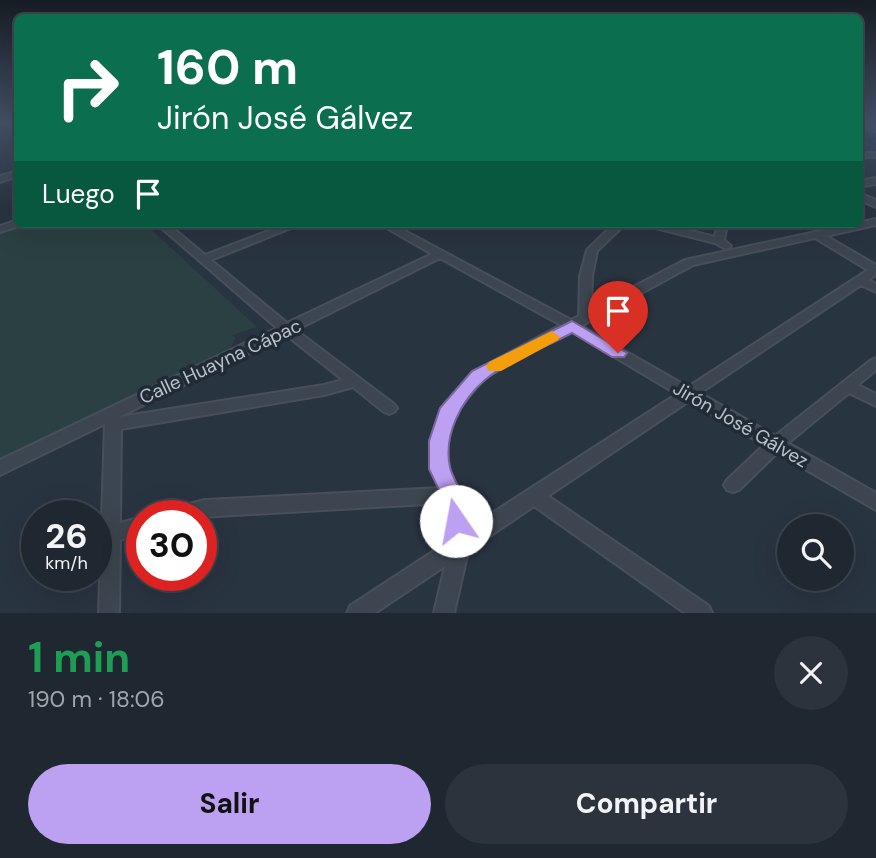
<!DOCTYPE html>
<html lang="es">
<head>
<meta charset="utf-8">
<style>
	body { margin:0; font-family:"DM Sans",sans-serif; background:#2c333d; color:#f1f3f6; height:100vh; display:flex; flex-direction:column; font-size:26px; white-space:nowrap }
	* { box-sizing:border-box; margin:0 }
	p { font-size:23px; color:#a1a5ab }
	.icon { flex:none; width:38px; height:38px; fill:none; stroke:currentColor; stroke-width:2; stroke-linecap:round; stroke-linejoin:round }
	.map { position:relative; height:613px; overflow:hidden }
	.drawer { display:flex; flex-direction:column; background:#1f2731; flex:1 }
	.drawer>* { flex:none }
	.top-card { position:absolute; left:14px; top:14px; width:849px; height:214px; border-radius:10px; box-shadow:0 7px 28px #0002,0 0 0 2px #3c444d; background:#0b6e4f; color:#fff; overflow:hidden }
	.fabs { position:absolute; left:777px; top:514px; display:grid; gap:14px }
	.fabs a { display:grid; place-items:center; width:77px; height:77px; border-radius:50%; background:#1f2731; box-shadow:0 7px 28px #0002,0 0 0 2px #3c444d; font-size:35px }
	.speed { position:absolute; left:21px; top:500px; display:flex; gap:14px; font-size:35px; font-weight:700; text-align:center }
	.speed>* { display:grid; place-content:center; width:91px; height:91px; border-radius:50%; background:#1f2731; box-shadow:0 7px 28px #0002,0 0 0 2px #3c444d; line-height:1 }
	.speed small { font-size:18px; font-weight:400 }
	.speed .limit { border:10px solid #d22; background:#fff; color:#111 }
	.pin { position:absolute; display:grid; place-items:center; width:60px; height:60px; color:#fff; margin:-72px -30px; border-radius:50% 50% 50% 0; rotate:-45deg; box-shadow:0 0 7px #0007 }
	.pin .icon { rotate:45deg }
	.me { position:absolute; width:77px; margin:-38px; rotate:348deg; stroke-linejoin:round; filter:drop-shadow(0 0 5px #0008) }
	.turn { display:flex; align-items:center; gap:24px; height:147px; padding:0 28px; font-size:32px }
	.turn .icon { width:91px; height:91px; stroke-width:2.5 }
	.turn b { display:block; font-size:49px; line-height:60px }
	.then { display:flex; align-items:center; height:66px; padding:0 28px; background:#0003; gap:14px; font-size:26px }
	.round { display:grid; place-items:center; flex:none; width:74px; height:74px; border-radius:37px; background:#2c333d }
	.summary { display:flex; align-items:center; justify-content:space-between; height:119px; padding:0 28px }
	h1 { font-size:42px; font-weight:700; line-height:52px; color:#1e9e55 }
	.primary-button { display:flex; gap:14px; margin-top:auto; padding:14px 28px }
	.primary-button a { flex:1; height:80px; border-radius:42px; background:#bca0f2; color:#111; font-size:28px; font-weight:700; line-height:80px; text-align:center }
	.primary-button a+a { background:#2c333d; color:#f1f3f6 }
	.map>svg:first-child { display:block }
	.green { fill:#2b4042 }
	.lines { fill:none; stroke-linecap:round; stroke-linejoin:round }
	.river { fill:#1c2b3e; fill-rule:evenodd }
	.minor-casing { stroke:#474f5a; stroke-width:4 }
	.minor { fill:#3d4650; fill-rule:evenodd }
	.route { fill:#bca0f2; stroke:#7a689d; stroke-width:2 }
	.slow { fill:#f59e0b }
	.labels { text-anchor:middle; stroke-width:7; stroke-linejoin:round; paint-order:stroke }
	.street-label { font-size:19px; fill:#bac1cb; stroke:#212b36 }
</style>
</head>
<body>
<div class="map">
<svg width="876" height="613" viewBox="0 0 876 613">
	<rect width="100%" height="100%" fill="#293441"/>
	<!-- green -->
	<path class="green" d="M31,224H145L257,327L232,335L235,338L231,348L0,462V234Z"/>
	<g class="lines">
		<!-- river -->
		<path class="river" d="M859,132L876,137V145L859,140Z"/>
		<!-- minor casing -->
		<g class="minor-casing">
			<g id="minor">
				<path d="M859,122L876,127V131L859,126Z"/>
				<rect x="859" y="153" width="17" height="4"/>
				<path d="M18,171V176L0,182V176Z"/>
				<path d="M876,178V184L859,187V181Z"/>
				<path d="M859,193L876,200V207L859,200Z"/>
				<path d="M876,219V225L826,236L876,265V275L868,280L876,284V292L861,285L700,393L775,436L871,360L876,358V370L858,385L876,394V406L849,393L788,443L876,493V510L777,453L739,490L733,492L727,490L724,485L727,480L764,445L689,401L548,496L709,606L712,613H685L534,506L468,551L454,613H434L445,566L375,613H347L350,606L449,541L445,503L201,517L161,516L164,510L205,500L441,488L431,469L432,441L442,409L474,372L561,325L440,258L296,330L394,404L397,408L394,412L389,414L384,412L353,387L324,395L121,429L120,523L142,517V533L120,540L119,613H99L105,424L0,475V460L277,328L157,224H168L205,255L287,224H301L211,260L287,323L432,254L380,224H392L571,320L579,316L580,276L587,250L614,224H625L597,251L592,276L591,309L685,260ZM815,238L868,270L688,387L581,326L693,265ZM571,331L677,394L466,530L462,495L447,469L448,441L454,415L484,378ZM286,335L343,380L324,385L119,417Z"/>
				<path d="M18,220V224L22,225L0,232V226Z"/>
				<path d="M647,224H664L715,237L717,224H727L724,240L731,246L726,249L715,243L648,226Z"/>
			</g>
		</g>
		<!-- minor -->
		<use href="#minor" class="minor"/>
	</g>
	<!-- sky -->
	<linearGradient id="sky" x2="0" y2="1"><stop stop-color="#171d24"/><stop offset="0.59" stop-color="#435065"/><stop offset="1" stop-color="#435065" stop-opacity="0"/></linearGradient>
	<rect width="876" height="208" fill="url(#sky)"/>
	<!-- route -->
	<path class="route" d="M572,321L627,353L624,357H612L572,333C548,346 504,363 485,380C461,400 443,436 450,467C455,488 476,505 465,528L456,531L448,528L442,496L429,469V441L440,408L472,371Z"/>
	<!-- slow -->
	<path class="slow" d="M552,331L560,337L558,340L501,371H489L486,367L489,362Z"/>
	<g class="labels">
		<!-- street labels -->
		<g class="street-label">
			<text transform="translate(220 361) rotate(-25)" y="7">Calle Huayna Cápac</text>
			<text transform="translate(741 424) rotate(30)" y="7">Jirón José Gálvez</text>
		</g>
	</g>
</svg>
<div class="fabs">
<a><svg class="icon" aria-label="search" viewBox="0 0 24 24"><circle cx="10" cy="10" r="6"/><path d="M15 15l6 6"/></svg></a>
</div>
<div class="speed"><div>26<small>km/h</small></div><div class="limit">30</div></div>
<div class="pin" style="left:618px;top:353px;background:#d93025"><svg class="icon" aria-label="arrive" viewBox="0 0 24 24"><path d="M6 21V4h12l-3 4 3 4H6"/></svg></div>
<svg class="me" style="left:456px;top:521px" viewBox="-20 -20 40 40"><circle r="19" fill="#fff"/><path d="M0-13L10 11 0 6-10 11z" fill="#bca0f2"/></svg>
<div class="top-card">
<div class="turn"><svg class="icon" aria-label="right" viewBox="0 0 24 24"><path d="M7 20v-9h11M14 6l5 5-5 5"/></svg><div><b>160 m</b>Jirón José Gálvez</div></div>
<div class="then">Luego<svg class="icon" aria-label="arrive" viewBox="0 0 24 24"><path d="M6 21V4h12l-3 4 3 4H6"/></svg></div>
</div>
</div>
<section class="drawer">
<div class="summary"><div><h1>1 min</h1><p>190 m · 18:06</p></div><a class="round"><svg class="icon" aria-label="close" viewBox="0 0 24 24"><path d="M6 6l12 12M18 6L6 18"/></svg></a></div>
<div class="primary-button"><a>Salir</a><a>Compartir</a></div>
</section>
</body>
</html>
